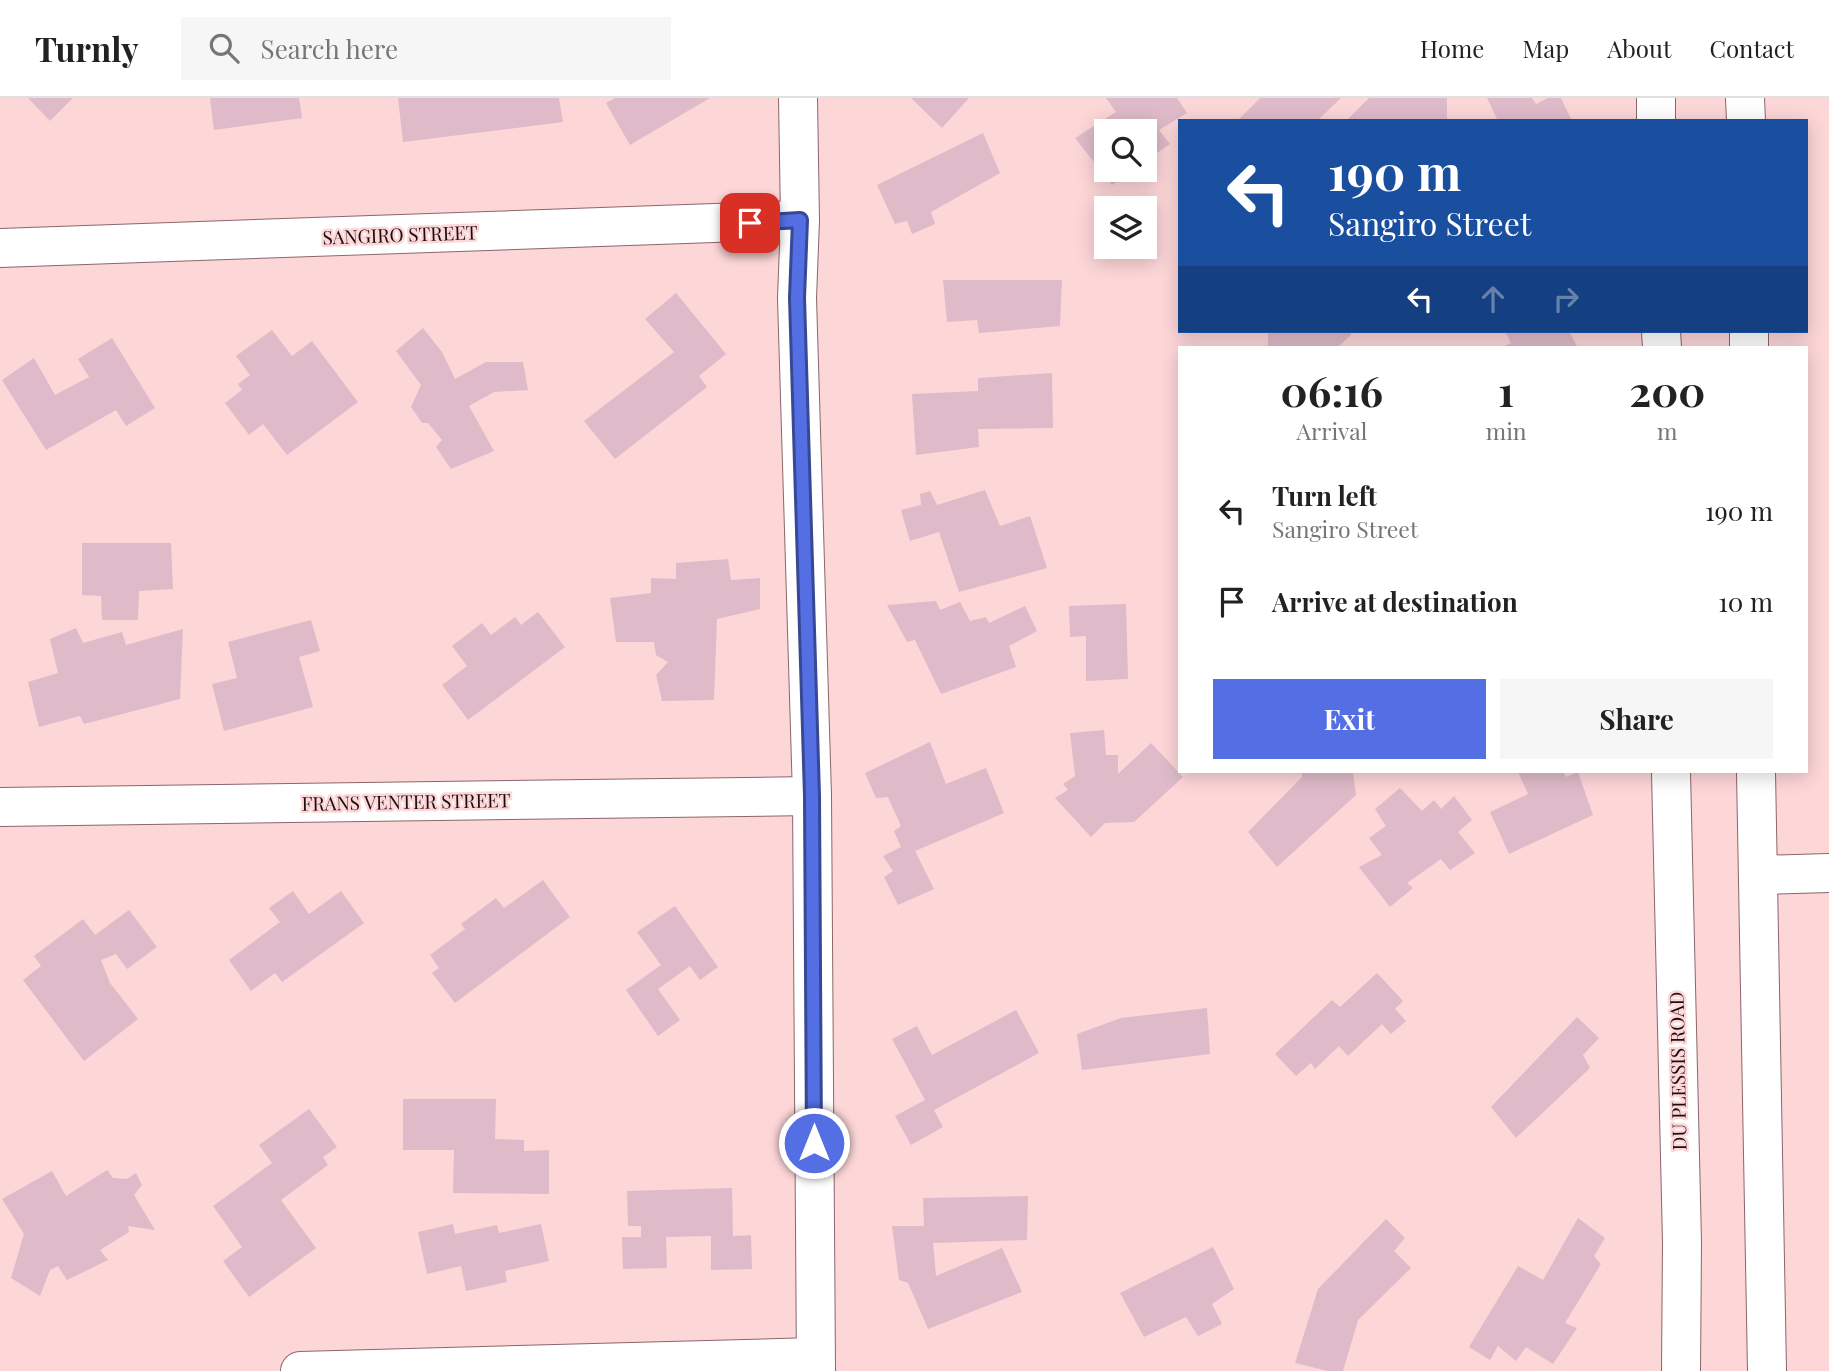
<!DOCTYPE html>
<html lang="en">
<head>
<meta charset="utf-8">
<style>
	body { margin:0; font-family:"Playfair Display",serif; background:#f6f6f6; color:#222; height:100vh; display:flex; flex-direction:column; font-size:26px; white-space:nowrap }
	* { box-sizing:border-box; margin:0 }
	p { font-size:23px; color:#767676 }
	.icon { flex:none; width:38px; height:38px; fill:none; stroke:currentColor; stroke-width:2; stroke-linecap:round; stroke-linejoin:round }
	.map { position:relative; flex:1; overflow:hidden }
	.details { position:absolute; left:1178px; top:248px; width:630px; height:427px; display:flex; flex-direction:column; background:#fff; border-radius:0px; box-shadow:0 4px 18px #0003 }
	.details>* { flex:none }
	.banner { position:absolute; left:1178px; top:21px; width:630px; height:214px; border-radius:0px; box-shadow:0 4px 18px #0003; background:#1a4fa0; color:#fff; overflow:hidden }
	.fabs { position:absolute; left:1094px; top:21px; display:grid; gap:14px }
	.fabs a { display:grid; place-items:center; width:63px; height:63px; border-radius:0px; background:#fff; box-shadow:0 4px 18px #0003; font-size:35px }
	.pin { position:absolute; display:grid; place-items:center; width:60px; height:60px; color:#fff; margin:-30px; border-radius:14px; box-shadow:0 4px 10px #0006 }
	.me { position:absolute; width:77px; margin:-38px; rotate:0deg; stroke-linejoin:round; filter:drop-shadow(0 0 5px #0008) }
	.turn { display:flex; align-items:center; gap:24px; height:147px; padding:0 35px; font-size:32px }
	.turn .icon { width:91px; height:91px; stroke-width:2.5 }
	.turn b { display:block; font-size:49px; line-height:60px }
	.lanes { display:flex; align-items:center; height:66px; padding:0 35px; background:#0003; justify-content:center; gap:35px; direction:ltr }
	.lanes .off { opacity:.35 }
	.eta { display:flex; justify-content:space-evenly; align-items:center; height:119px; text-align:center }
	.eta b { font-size:42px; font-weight:700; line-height:49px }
	.action { display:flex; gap:14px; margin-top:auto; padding:14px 35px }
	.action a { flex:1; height:80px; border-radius:0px; background:#546fe4; color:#fff; font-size:28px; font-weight:700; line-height:80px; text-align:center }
	.action a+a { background:#f6f6f6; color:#222 }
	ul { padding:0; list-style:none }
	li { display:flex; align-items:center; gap:21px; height:91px; padding:0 35px }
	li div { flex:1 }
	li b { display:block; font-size:26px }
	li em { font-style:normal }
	header { display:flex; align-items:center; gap:42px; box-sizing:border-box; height:98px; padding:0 35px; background:#fff; border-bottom:2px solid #e0e0e0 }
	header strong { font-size:33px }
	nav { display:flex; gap:38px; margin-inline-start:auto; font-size:24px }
	.search { width:490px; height:63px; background:#f6f6f6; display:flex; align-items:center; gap:18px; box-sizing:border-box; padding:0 24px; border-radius:0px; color:#767676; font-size:26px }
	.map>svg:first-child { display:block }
	.building { fill:#dfbbc9 }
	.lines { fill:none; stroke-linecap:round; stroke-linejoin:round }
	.street-casing { stroke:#8a676a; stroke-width:40 }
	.secondary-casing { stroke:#8a676a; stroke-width:40 }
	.street { stroke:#fff; stroke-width:38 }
	.secondary { stroke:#fff; stroke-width:38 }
	.route-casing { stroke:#374894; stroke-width:18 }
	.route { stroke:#546fe4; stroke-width:12 }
	.labels { text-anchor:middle; stroke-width:5; stroke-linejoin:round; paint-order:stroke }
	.street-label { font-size:19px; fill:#190d0e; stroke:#fdd6d8 }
</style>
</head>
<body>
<header>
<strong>Turnly</strong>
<div class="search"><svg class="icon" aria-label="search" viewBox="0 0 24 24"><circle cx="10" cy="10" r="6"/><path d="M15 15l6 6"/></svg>Search here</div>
<nav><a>Home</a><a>Map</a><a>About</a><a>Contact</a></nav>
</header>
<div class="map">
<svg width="1829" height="1273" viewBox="0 0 1829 1273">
	<rect width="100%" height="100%" fill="#fdd6d8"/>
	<!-- building -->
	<g class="building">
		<path d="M28,0H73L50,23Z"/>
		<path d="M210,0H299L302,20L214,32Z"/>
		<path d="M398,0H559L563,24L403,44Z"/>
		<path d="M615,0H710L630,47L606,5Z"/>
		<path d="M911,0H969L942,30Z"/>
		<path d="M1106,0H1177L1187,15L1159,32L1170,46L1144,64V33H1106V72H1134L1112,87L1075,40L1116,14Z"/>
		<path d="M1260,0H1341L1317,23H1237Z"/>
		<path d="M1369,0H1447V21L1346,23Z"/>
		<path d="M1487,0H1532L1536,6L1548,0H1561L1572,23H1498Z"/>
		<path d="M983,35L1000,75L931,114L935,126L912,136L907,123L895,126L877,87Z"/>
		<path d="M943,182H1062L1060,228L979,235L977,222L947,224Z"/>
		<path d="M676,195L726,256L699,278L707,289L615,361L584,323L674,254L645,221Z"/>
		<path d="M423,230L442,254L455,281L486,264H523L528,292L494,294L469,308L494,353L451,371L436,349L442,342L428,325H422L411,309L421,287L396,253Z"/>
		<path d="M272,232L292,258L312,243L358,304L287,357L263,326L249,337L225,305L242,292L238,286L250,277L236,258Z"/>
		<path d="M1268,233H1351V237L1337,250H1264L1268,247Z"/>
		<path d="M1505,233H1569L1578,250H1501L1511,245Z"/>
		<path d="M112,240L155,310L126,328L116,312L46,352L2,282L34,260L55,297L89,279L78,261Z"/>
		<path d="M1052,275L1053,330L978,331L979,349L916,357L912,296L978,293V280Z"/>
		<path d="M985,392L1000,428L1030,418L1047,470L959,494L939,434L910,443L901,412L921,407L920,396L930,393L937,407Z"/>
		<path d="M82,445H171L173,491L139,493L138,522H102L101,498L82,497Z"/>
		<path d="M728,461L731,482L760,480V511L717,521L714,602L662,603L656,577L668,564L656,557L654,544H616L610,500L651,495V480L676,481V465Z"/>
		<path d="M936,503L940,512L960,504L970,523L986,519L989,525L1025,508L1037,533L1009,548L1016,569L941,596L915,542L907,544L887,507Z"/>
		<path d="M1126,506L1128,581L1086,583V538L1070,539L1069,508Z"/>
		<path d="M538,514L565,549L468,622L442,587L467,568L452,548L482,525L491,537L515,519L521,527Z"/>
		<path d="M311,522L320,553L299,559L313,609L224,633L212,586L237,580L228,544Z"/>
		<path d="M76,530L83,545L122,534L126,547L183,531L180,601L84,626L80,618L39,629L28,584L58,575L50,541Z"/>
		<path d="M1104,632L1106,657H1118V676L1151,645L1183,679L1134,724L1105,725L1091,739L1055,700L1068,692L1063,686L1075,678L1070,635Z"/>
		<path d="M930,644L946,686L986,670L1004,715L915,753L934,791L898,807L884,779L893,773L883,758L901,749L894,733L901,728L888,699L876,700L865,675Z"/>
		<path d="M1302,674H1353L1356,697L1277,769L1248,734L1302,679Z"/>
		<path d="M1518,674H1563L1566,679L1578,674L1593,717L1509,756L1490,714L1528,696Z"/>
		<path d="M1400,690L1422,713L1434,702L1441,711L1454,698L1472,722L1458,734L1475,755L1450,772L1441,761L1407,785L1413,790L1390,809L1359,769L1382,757L1369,740L1386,728L1375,711Z"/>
		<path d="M543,782L570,819L455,905L432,875L439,870L430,857L465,831L461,826L496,800L504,810Z"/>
		<path d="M293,793L309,816L341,793L364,825L282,884L275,875L251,893L229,862L280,824L269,810Z"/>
		<path d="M675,808L718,869L700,882L690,868L658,891L680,922L658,938L626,892L661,867L637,834Z"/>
		<path d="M129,812L157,849L127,871L116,856L101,862L110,885L138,921L84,963L23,882L41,868L34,858L83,821L95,837Z"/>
		<path d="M1377,875L1403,903L1395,911L1406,923L1391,936L1382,926L1348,958L1339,948L1315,971L1311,965L1296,978L1275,956L1332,902L1340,909Z"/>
		<path d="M1207,910L1210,956L1082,972L1077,936L1121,920Z"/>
		<path d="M1016,912L1039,955L934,1012L943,1029L911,1047L895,1018L925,1002L892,941L917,928L932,957Z"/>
		<path d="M1577,919L1599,940L1583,957L1590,970L1516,1040L1491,1009Z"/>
		<path d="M403,1001H496L495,1041L524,1042V1053L549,1052V1096L453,1095L454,1052H403Z"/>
		<path d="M309,1011L337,1049L323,1059L328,1067L281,1102L316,1150L249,1199L223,1163L242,1149L213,1108L272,1065L259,1047Z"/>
		<path d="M107,1072L113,1080L127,1081L136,1075L142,1087L134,1097L155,1132L128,1128L129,1134L100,1152L108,1162L67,1182L58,1168L50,1172L40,1198L11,1180L24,1136L2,1101L52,1073L66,1098Z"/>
		<path d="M732,1090L733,1138L751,1137L752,1171L711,1172V1138L666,1139L667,1170L623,1171L622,1139H641V1128H628L627,1093Z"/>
		<path d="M1028,1098L1027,1142L933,1145L936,1178L1002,1150L1022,1194L928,1231L908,1185L899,1182L892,1128H924L923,1100Z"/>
		<path d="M1578,1120L1605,1140L1594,1158L1601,1166L1565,1225L1577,1230L1553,1266L1526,1249L1516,1263L1498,1248L1490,1262L1469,1249L1518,1168L1543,1182Z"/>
		<path d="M1386,1121L1405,1140L1394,1153L1411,1170L1358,1222L1343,1273H1328L1295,1265L1318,1191Z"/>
		<path d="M453,1126L455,1136L497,1127L499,1135L541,1126L549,1163L505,1173L507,1184L466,1193L461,1168L427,1176L418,1134Z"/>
		<path d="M1213,1149L1234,1191L1212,1206L1222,1226L1198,1238L1186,1219L1144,1239L1120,1195Z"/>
	</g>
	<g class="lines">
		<!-- street casing -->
		<g class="street-casing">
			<g id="street">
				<path d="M798,0L800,122L797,200L812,698L816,1273"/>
				<path d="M1656,0V23"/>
				<path d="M0,150L800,122"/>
				<path d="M1661,233L1662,250"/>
				<path d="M1671,674L1682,1144L1681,1273"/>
				<path d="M0,709L812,698"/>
				<path d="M1758,777L1829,775"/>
				<path d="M300,1273L815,1259"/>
			</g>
		</g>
		<!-- secondary casing -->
		<g class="secondary-casing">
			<g id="secondary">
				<path d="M1745,0L1746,23"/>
				<path d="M1749,233V250"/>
				<path d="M1756,674L1767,1273"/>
			</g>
		</g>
		<!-- street -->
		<use href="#street" class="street"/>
		<!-- secondary -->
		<use href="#secondary" class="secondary"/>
	</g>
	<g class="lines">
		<!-- route casing -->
		<g class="route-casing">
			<path id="route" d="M750,125L800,122L797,200L812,698L814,1045"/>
		</g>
		<!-- route -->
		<use href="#route" class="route"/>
	</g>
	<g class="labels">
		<!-- street labels -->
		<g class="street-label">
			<text transform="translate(400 137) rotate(-2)" y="7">SANGIRO STREET</text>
			<text transform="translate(406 704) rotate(-1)" y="7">FRANS VENTER STREET</text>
			<text transform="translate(1678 973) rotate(-91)" y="7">DU PLESSIS ROAD</text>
		</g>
	</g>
</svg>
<div class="fabs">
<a><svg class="icon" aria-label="search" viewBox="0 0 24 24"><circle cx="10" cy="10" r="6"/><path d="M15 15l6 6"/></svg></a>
<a><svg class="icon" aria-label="layers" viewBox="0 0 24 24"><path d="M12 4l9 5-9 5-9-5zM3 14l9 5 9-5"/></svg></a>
</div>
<div class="pin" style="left:750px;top:125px;background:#d93025"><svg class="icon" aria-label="arrive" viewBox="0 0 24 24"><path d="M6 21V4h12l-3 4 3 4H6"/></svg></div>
<svg class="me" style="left:814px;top:1045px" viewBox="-20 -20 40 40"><circle r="17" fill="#546fe4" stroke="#fff" stroke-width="3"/><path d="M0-11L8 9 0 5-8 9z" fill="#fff"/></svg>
<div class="banner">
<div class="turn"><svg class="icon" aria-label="left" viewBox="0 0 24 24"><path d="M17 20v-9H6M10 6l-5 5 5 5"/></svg><div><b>190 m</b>Sangiro Street</div></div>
<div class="lanes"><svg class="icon" aria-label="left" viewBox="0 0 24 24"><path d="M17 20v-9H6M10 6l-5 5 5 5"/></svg><svg class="icon off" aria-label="ahead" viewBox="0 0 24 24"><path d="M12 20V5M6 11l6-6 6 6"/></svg><svg class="icon off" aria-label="right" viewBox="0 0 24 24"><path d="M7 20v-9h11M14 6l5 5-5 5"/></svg></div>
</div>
<section class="details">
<div class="eta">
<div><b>06:16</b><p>Arrival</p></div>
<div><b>1</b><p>min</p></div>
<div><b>200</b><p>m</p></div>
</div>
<ul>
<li><svg class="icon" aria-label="left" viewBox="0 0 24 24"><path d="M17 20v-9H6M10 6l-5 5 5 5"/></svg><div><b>Turn left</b><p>Sangiro Street</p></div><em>190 m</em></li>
<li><svg class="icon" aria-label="arrive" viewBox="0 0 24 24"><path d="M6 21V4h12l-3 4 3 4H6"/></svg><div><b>Arrive at destination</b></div><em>10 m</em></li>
</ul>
<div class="action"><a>Exit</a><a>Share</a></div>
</section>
</div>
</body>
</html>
